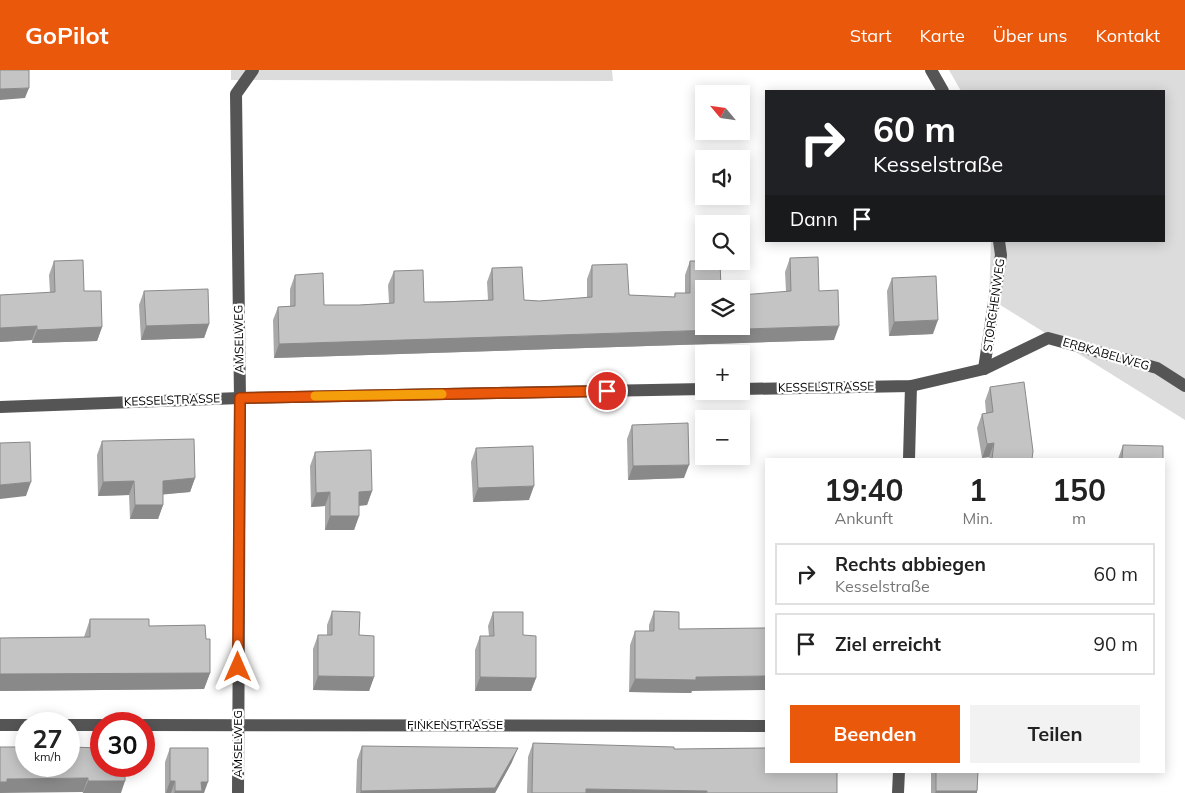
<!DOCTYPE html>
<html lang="de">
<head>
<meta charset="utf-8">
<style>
	body { margin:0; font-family:Mulish,sans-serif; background:#f2f2f2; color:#222; height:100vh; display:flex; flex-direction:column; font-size:19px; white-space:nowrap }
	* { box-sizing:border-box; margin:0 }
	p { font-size:16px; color:#767676 }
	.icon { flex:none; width:28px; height:28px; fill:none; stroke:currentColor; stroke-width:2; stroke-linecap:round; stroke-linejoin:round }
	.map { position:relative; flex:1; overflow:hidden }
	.sheet { position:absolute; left:765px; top:388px; width:400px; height:315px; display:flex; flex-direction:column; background:#fff; border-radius:0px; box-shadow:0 2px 12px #0003 }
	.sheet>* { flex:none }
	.top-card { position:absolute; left:765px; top:20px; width:400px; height:152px; border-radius:0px; box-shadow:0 2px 12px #0003; background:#202124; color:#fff; overflow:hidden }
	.needle { width:32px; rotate:299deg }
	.tools { position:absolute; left:695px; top:15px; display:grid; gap:10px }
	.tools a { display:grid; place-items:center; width:55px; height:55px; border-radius:0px; background:#fff; box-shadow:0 2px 12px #0003; font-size:25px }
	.speed { position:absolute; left:15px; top:642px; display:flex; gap:10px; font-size:25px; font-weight:700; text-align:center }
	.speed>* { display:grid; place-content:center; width:65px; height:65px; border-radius:50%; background:#fff; box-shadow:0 2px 12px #0003; line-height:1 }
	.speed small { font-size:12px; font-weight:400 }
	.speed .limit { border:8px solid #d22; background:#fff; color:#111 }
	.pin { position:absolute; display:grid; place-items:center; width:42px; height:42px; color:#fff; margin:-21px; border:2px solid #fff; border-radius:50%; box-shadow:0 1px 5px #0007 }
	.me { position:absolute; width:55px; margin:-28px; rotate:0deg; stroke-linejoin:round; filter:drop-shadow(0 0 4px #0008) }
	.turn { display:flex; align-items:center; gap:18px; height:105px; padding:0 25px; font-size:22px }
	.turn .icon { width:65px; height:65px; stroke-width:2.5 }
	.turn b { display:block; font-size:35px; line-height:42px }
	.then { display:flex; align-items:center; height:48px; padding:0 25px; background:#0003; gap:10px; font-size:19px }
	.eta { display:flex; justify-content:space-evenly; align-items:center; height:85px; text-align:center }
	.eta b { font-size:30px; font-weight:700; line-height:35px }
	.primary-button { display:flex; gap:10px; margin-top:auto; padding:10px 25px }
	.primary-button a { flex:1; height:58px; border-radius:0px; background:#ea580c; color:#fff; font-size:20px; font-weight:700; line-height:58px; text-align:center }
	.primary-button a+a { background:#f2f2f2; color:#222 }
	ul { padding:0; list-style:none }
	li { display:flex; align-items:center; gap:15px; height:62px; margin:0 10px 8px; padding:0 15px; border:2px solid #e0e0e0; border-radius:0px }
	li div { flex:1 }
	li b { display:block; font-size:19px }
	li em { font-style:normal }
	header { display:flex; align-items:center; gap:30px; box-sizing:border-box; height:70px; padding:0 25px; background:#ea580c; color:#fff }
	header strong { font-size:24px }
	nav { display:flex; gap:28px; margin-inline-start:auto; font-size:18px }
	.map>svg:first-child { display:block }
	.green { fill:#dcdcdc }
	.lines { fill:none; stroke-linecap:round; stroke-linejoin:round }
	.minor { stroke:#555; stroke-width:12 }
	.wall { fill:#a9a9a9 }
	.shaded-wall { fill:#898989 }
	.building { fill:#c4c4c4; stroke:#898989 }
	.route-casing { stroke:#983908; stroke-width:12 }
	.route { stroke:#ea580c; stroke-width:9 }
	.slow { stroke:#f59e0b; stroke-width:9 }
	.labels { text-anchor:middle; stroke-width:4.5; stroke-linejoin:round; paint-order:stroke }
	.street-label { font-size:12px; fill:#000; stroke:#fff }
</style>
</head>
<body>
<header>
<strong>GoPilot</strong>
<nav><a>Start</a><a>Karte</a><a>Über uns</a><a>Kontakt</a></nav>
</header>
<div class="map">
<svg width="1185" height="723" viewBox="0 0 1185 723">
	<rect width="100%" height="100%" fill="#fff"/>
	<!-- green -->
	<g class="green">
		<path d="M231,0H612L613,11L231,10Z"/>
		<path d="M949,0H1185V350L989,228L991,171H1164V21H961Z"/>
	</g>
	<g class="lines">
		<!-- minor -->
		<g class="minor">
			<path d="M931,0L943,21"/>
			<path d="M984,299L1001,185L999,171"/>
			<path d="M741,319L911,316L984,299L1048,268L1157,298L1185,316"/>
			<path d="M0,337L240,328L704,319"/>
			<path d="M909,389L911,316"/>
			<path d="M0,655H26"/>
			<path d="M69,655H101"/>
			<path d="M144,655L766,656"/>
			<path d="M238,723L240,328L236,24L253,0"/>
			<path d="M898,723L899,701"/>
		</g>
	</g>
	<!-- wall -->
	<g class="wall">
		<path d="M790,188L819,221L834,270L274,288L273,250L278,237L290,236V219L295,205L324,235H359L389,233L388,215L394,201L424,232L488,230L487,212L492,198L524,230L539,231L587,228V209L592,195L629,225L674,227L675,223H685V205L690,191L704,256L786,221L785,202Z"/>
		<path d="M54,191L84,221L102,257L97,271L32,273V270L0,272V225L50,223L49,205Z"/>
		<path d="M892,208L933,264L889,266L887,221Z"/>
		<path d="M144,221L209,254L204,268L141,270L139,235Z"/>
		<path d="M990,317L1032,389H988L989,387L982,388L977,358L982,344L986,343L985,331Z"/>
		<path d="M632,355L684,408L628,410L627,369Z"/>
		<path d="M102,371L195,408L190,422L163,424V435L158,449H130L129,425L98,426L97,385Z"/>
		<path d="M1123,375L1163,389H1118Z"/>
		<path d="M476,378L529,430L473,432L471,392Z"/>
		<path d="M315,382L372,421L367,435L359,436V446L354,460H325V436L311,437L310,396Z"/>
		<path d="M332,541L359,565L374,607L369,621L313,620V579L318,565H327V555Z"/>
		<path d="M654,541L679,559L692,621L691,623L629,622L630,575L635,561H649V555Z"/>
		<path d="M493,542L523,565L536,608L531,621H475V580L480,566H489L488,556Z"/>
		<path d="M90,549L149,556L206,569L210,603L204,619L0,621V568L84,567Z"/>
		<path d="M533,673L674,679L837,723H527L528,687Z"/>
		<path d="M362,676L512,692L495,723H356L357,690Z"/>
		<path d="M170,678L204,723H165V692Z"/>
		<path d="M69,696L121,723H83Z"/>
		<path d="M931,701H978L977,723H931Z"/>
	</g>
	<!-- shaded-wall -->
	<g class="shaded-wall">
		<path d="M29,18L25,28L0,30V19Z"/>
		<path d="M938,250L933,264L889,266L894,252Z"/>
		<path d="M209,254L204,268L141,270L146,256Z"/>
		<path d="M37,256L32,270L0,272V258Z"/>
		<path d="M839,256L834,270L274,288L279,274Z"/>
		<path d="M102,257L97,271L32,273L37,260Z"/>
		<path d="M994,373L989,387L982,388L987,374Z"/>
		<path d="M689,395L684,408L628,410L633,396Z"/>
		<path d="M195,408L190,422L158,425L163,411Z"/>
		<path d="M134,411L129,425L98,426L103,412Z"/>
		<path d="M31,412L26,426L0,429V415Z"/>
		<path d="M534,416L529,430L473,432L478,418Z"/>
		<path d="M372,421L367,435L354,436L359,422Z"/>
		<path d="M330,422L325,436L311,437L316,423Z"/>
		<path d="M135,435H163L158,449H130Z"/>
		<path d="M330,446H359L354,460H325Z"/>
		<path d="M210,603L204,619L0,621V604Z"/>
		<path d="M318,606L374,607L369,621L313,620Z"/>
		<path d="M766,606V620L692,621L691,623L629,622L635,609L696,607Z"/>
		<path d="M480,607L536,608L531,621H475Z"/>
		<path d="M518,678L512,692L495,723H360L361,721Z"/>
		<path d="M88,708L83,722L0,723V712L7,709Z"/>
		<path d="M88,711H125L121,723H83Z"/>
		<path d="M170,711H175L171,723H166Z"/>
		<path d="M201,712H208L204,723H174L175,721Z"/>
		<path d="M586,719L707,721L706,723H584Z"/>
		<path d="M936,721H977V723H935Z"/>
	</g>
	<!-- building -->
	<g class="building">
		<path d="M0,0H29V18L0,19Z"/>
		<path d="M818,187L819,221L838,220L839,256L279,274L278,237L295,236V205L323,203L324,235H359L394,233V201L423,200L424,232H441L493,230L492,198L522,197L524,230L539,231L592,227V195L627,194L629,225L675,227V223H690V191H720L721,219H704V256H741V225L791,221L790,188Z"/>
		<path d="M83,190L84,221H101L102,257L37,260V256L0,258V225L55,222L54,191Z"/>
		<path d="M936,206L938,250L894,252L892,208Z"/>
		<path d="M208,219L209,254L146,256L144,221Z"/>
		<path d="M1024,312L1033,381L1032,389H992L994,373L987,374L982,344L993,342L990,317Z"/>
		<path d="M688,353L689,395L633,396L632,355Z"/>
		<path d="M194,369L195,408L163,411V435H135L134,411L103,412L102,371Z"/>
		<path d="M30,372L31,412L0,415V373Z"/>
		<path d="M1123,375L1163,376V389H1122Z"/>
		<path d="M533,376L534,416L478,418L476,378Z"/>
		<path d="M371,380L372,421L359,422V446H330V422L316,423L315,382Z"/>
		<path d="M332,541L360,542L359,565L374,566V607L318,606V565H332Z"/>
		<path d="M654,541L679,542V559L766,558V606L696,607V610L635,609V561H654Z"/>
		<path d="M493,542H523V565L536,566V608L480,607V566H494Z"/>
		<path d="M90,549H149V556L205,555L206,569H210V603L0,604V568L90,567Z"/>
		<path d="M533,673L674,677V679L766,678V701H837V723H707V721L586,719V723H532Z"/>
		<path d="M362,676L518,678L495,718L361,721Z"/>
		<path d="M0,677H26V696H69V677L101,678V696H125V711H88V708L7,709V712H0Z"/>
		<path d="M170,678H208V712H201L202,721H175V711H170Z"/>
		<path d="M936,701H978L977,721H936Z"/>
	</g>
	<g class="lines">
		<!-- route casing -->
		<g class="route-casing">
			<path id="route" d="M238,597L240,328L607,321"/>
		</g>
		<!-- route -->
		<use href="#route" class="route"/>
		<!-- slow -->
		<path class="slow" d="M315,326L442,324"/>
	</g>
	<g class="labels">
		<!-- street labels -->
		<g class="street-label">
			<text transform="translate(994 235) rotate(-82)" y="4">STORCHENWEG</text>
			<text transform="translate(239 269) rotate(-91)" y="4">AMSELWEG</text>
			<text transform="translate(1106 284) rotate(16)" y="4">ERBKABELWEG</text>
			<text transform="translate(826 317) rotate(-1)" y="4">KESSELSTRASSE</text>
			<text transform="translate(172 330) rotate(-2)" y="4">KESSELSTRASSE</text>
			<text x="455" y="659">FINKENSTRASSE</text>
			<text transform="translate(238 674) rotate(-90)" y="4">AMSELWEG</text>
		</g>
	</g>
</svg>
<div class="tools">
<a><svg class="needle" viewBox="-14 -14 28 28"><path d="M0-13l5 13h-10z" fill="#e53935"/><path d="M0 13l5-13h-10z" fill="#767676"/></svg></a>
<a><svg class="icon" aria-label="sound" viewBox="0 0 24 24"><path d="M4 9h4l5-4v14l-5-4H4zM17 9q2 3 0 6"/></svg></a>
<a><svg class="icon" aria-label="search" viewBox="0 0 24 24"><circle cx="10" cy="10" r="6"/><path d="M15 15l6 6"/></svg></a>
<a><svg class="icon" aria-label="layers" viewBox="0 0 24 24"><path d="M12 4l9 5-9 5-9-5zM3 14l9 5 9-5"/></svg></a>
<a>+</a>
<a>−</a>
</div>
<div class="speed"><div>27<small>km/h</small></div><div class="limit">30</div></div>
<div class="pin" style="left:607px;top:321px;background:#d93025"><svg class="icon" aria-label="arrive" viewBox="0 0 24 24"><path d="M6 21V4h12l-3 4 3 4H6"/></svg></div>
<svg class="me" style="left:238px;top:597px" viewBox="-20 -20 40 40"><path d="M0-17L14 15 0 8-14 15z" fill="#ea580c" stroke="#fff" stroke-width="4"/></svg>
<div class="top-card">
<div class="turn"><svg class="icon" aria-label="right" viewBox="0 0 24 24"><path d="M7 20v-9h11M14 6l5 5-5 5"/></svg><div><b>60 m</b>Kesselstraße</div></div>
<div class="then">Dann<svg class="icon" aria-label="arrive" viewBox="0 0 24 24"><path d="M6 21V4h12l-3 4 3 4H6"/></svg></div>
</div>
<section class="sheet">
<div class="eta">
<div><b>19:40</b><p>Ankunft</p></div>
<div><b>1</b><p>Min.</p></div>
<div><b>150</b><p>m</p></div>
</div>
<ul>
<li><svg class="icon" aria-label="right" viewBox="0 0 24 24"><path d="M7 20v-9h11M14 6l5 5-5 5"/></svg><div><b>Rechts abbiegen</b><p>Kesselstraße</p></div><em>60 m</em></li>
<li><svg class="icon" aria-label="arrive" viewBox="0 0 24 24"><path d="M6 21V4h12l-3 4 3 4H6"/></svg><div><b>Ziel erreicht</b></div><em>90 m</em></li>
</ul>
<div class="primary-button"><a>Beenden</a><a>Teilen</a></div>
</section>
</div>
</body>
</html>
